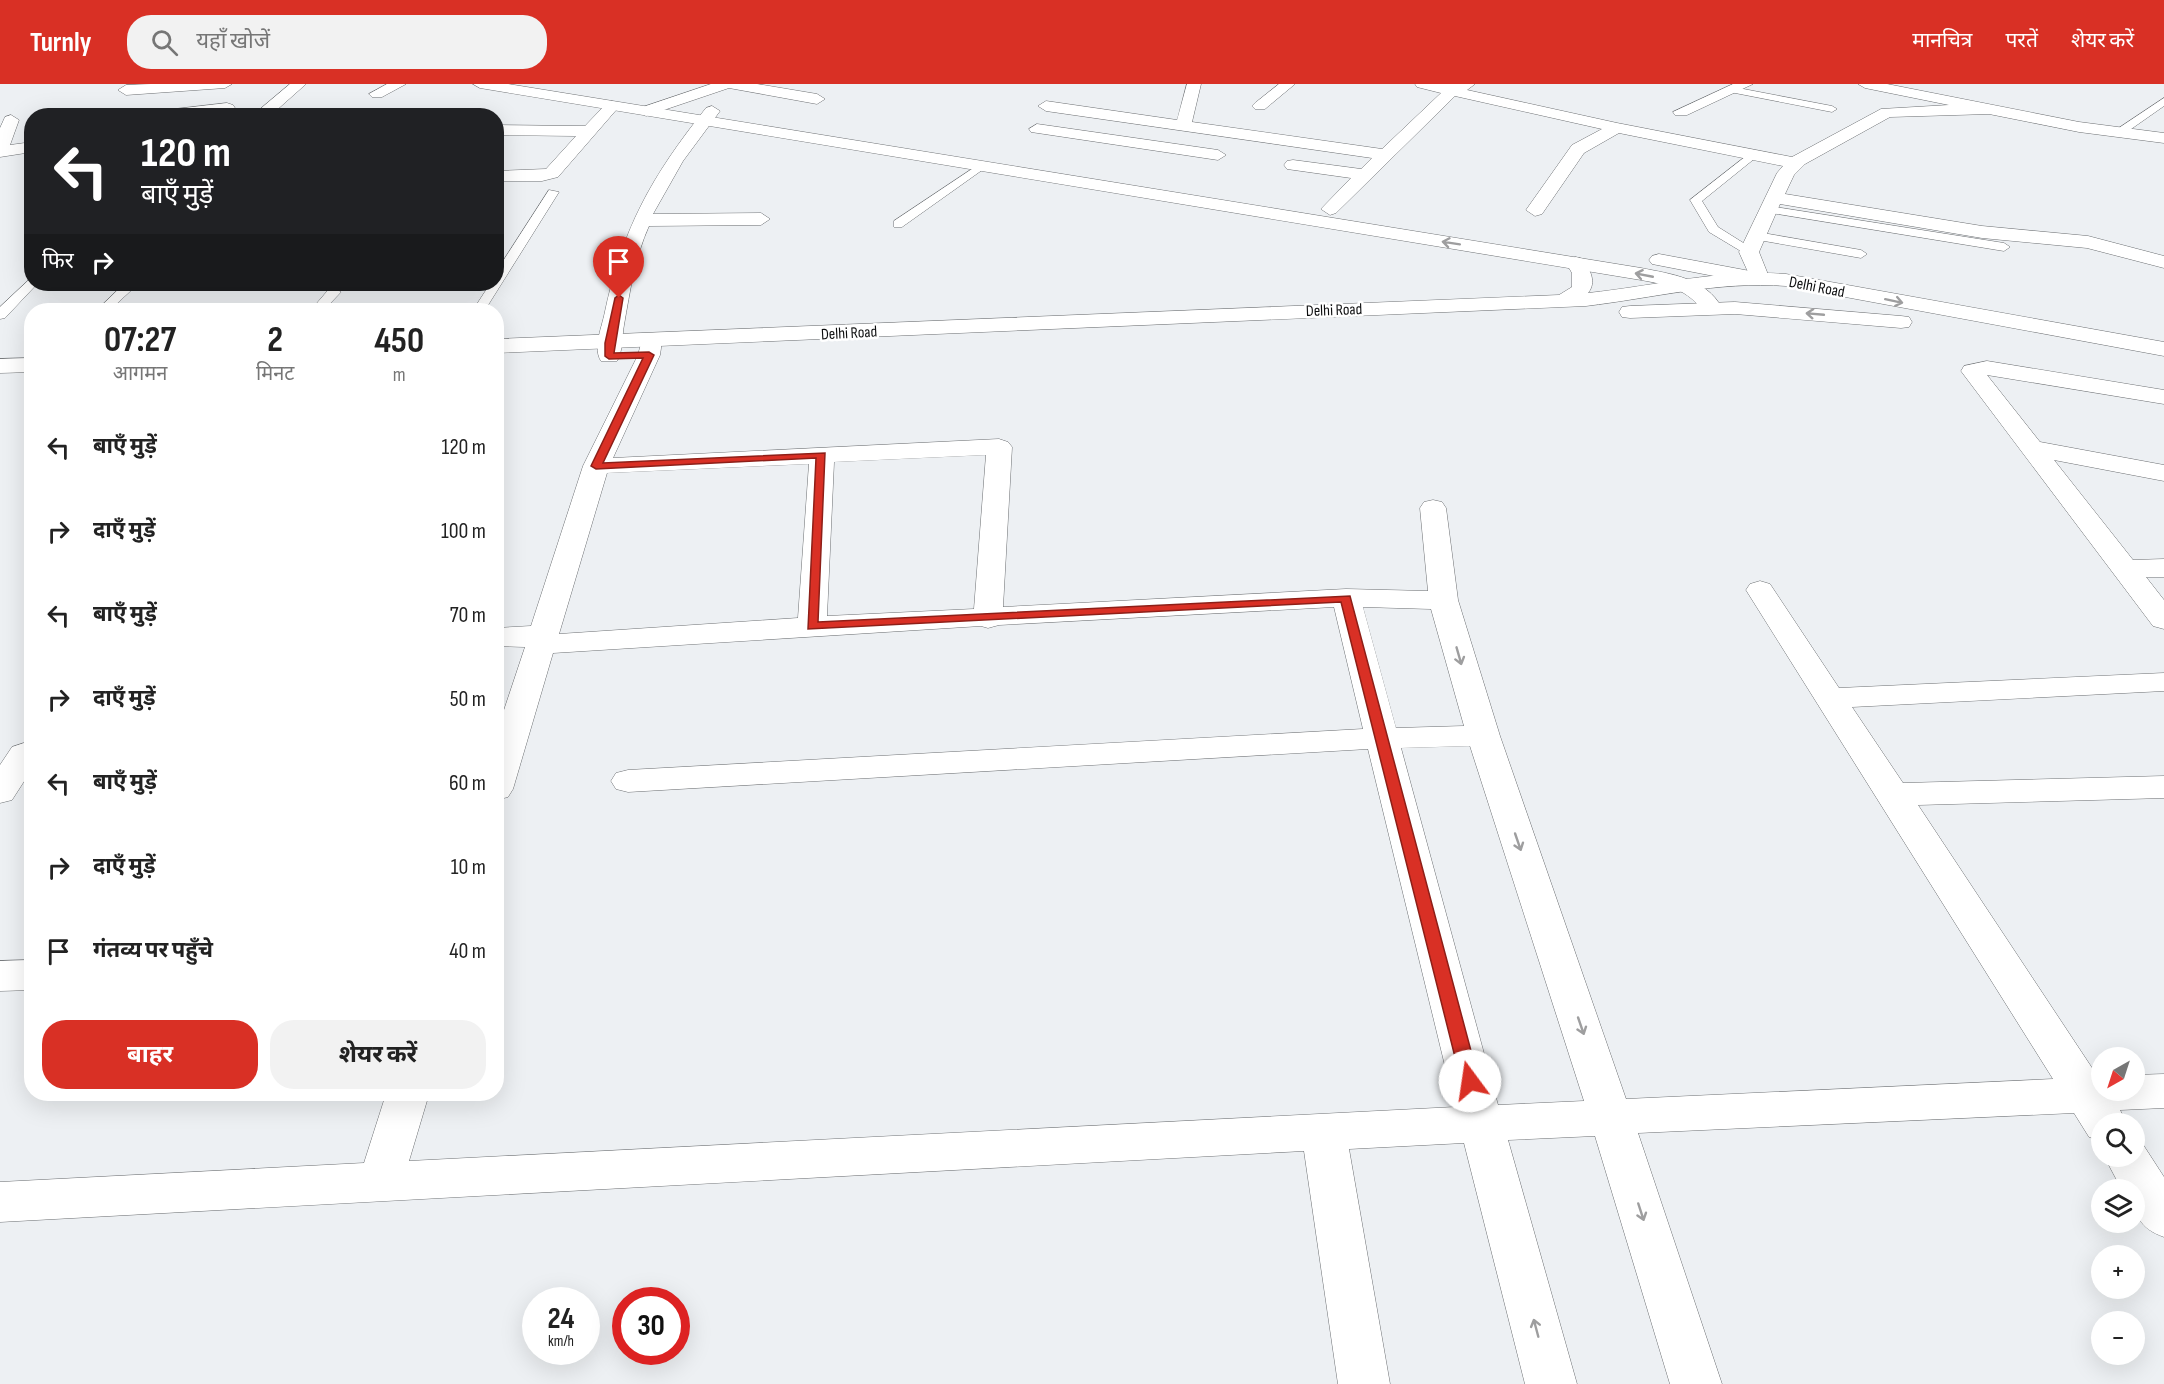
<!DOCTYPE html>
<html lang="hi">
<head>
<meta charset="utf-8">
<style>
	body { margin:0; font-family:"Sofia Sans Condensed","Noto Sans Devanagari",sans-serif; background:#f2f2f2; color:#222; height:100vh; display:flex; flex-direction:column; font-size:22px; white-space:nowrap }
	* { box-sizing:border-box; margin:0 }
	p { font-size:20px; color:#767676 }
	.icon { flex:none; width:33px; height:33px; fill:none; stroke:currentColor; stroke-width:2; stroke-linecap:round; stroke-linejoin:round }
	.map { position:relative; flex:1; overflow:hidden }
	.drawer { position:absolute; left:24px; top:219px; width:480px; height:798px; display:flex; flex-direction:column; background:#fff; border-radius:24px; box-shadow:0 6px 24px #0002 }
	.drawer>* { flex:none }
	.guide { position:absolute; left:24px; top:24px; width:480px; height:183px; border-radius:24px; box-shadow:0 6px 24px #0002; background:#202124; color:#fff; overflow:hidden }
	.needle { width:39px; rotate:219deg }
	.fabs { position:absolute; left:2091px; top:963px; display:grid; gap:12px }
	.fabs a { display:grid; place-items:center; width:54px; height:54px; border-radius:50%; background:#fff; box-shadow:0 6px 24px #0002; font-size:30px }
	.speed { position:absolute; left:522px; top:1203px; display:flex; gap:12px; font-size:30px; font-weight:700; text-align:center }
	.speed>* { display:grid; place-content:center; width:78px; height:78px; border-radius:50%; background:#fff; box-shadow:0 6px 24px #0002; line-height:1 }
	.speed small { font-size:15px; font-weight:400 }
	.speed .limit { border:9px solid #d22; background:#fff; color:#111 }
	.pin { position:absolute; display:grid; place-items:center; width:51px; height:51px; color:#fff; margin:-62px -26px; border-radius:50% 50% 50% 0; rotate:-45deg; box-shadow:0 0 6px #0007 }
	.pin .icon { rotate:45deg }
	.me { position:absolute; width:66px; margin:-33px; rotate:346deg; stroke-linejoin:round; filter:drop-shadow(0 0 4px #0008) }
	.turn { display:flex; align-items:center; gap:21px; height:126px; padding:0 18px; font-size:27px }
	.turn .icon { width:78px; height:78px; stroke-width:2.5 }
	.turn b { display:block; font-size:42px; line-height:51px }
	.then { display:flex; align-items:center; height:57px; padding:0 18px; background:#0003; gap:12px; font-size:22px }
	.eta { display:flex; justify-content:space-evenly; align-items:center; height:102px; text-align:center }
	.eta b { font-size:36px; font-weight:700; line-height:42px }
	.primary-button { display:flex; gap:12px; margin-top:auto; padding:12px 18px }
	.primary-button a { flex:1; height:69px; border-radius:24px; background:#d93025; color:#fff; font-size:24px; font-weight:700; line-height:69px; text-align:center }
	.primary-button a+a { background:#f2f2f2; color:#222 }
	ul { padding:0; list-style:none }
	li { display:flex; align-items:center; gap:18px; height:84px; padding:0 18px }
	li div { flex:1 }
	li b { display:block; font-size:22px }
	li em { font-style:normal }
	header { display:flex; align-items:center; gap:36px; box-sizing:border-box; height:84px; padding:0 30px; background:#d93025; color:#fff }
	header strong { font-size:28px }
	nav { display:flex; gap:33px; margin-inline-start:auto; font-size:21px }
	.search { width:420px; height:54px; background:#f2f2f2; display:flex; align-items:center; gap:15px; box-sizing:border-box; padding:0 21px; border-radius:24px; color:#767676; font-size:22px }
	.map>svg:first-child { display:block }
	.lines { fill:none; stroke-linecap:round; stroke-linejoin:round }
	.service-casing { stroke:#6c6f72; stroke-width:1 }
	.minor-casing { stroke:#6c6f72; stroke-width:1 }
	.tertiary-casing { stroke:#6c6f72; stroke-width:1 }
	.primary-casing { stroke:#6c6f72; stroke-width:1 }
	.service { fill:#fff; fill-rule:evenodd }
	.minor { fill:#fff; fill-rule:evenodd }
	.tertiary { fill:#fff; fill-rule:evenodd }
	.primary { fill:#fff; fill-rule:evenodd }
	.oneway { stroke:#9e9e9f }
	.route { fill:#d93025; stroke:#8d1f18; stroke-width:1.5 }
	.labels { text-anchor:middle; stroke-width:5; stroke-linejoin:round; paint-order:stroke }
	.far-street-label { font-size:16px; fill:#0c0d0e; stroke:#fff }
</style>
</head>
<body>
<header>
<strong>Turnly</strong>
<div class="search"><svg class="icon" aria-label="search" viewBox="0 0 24 24"><circle cx="10" cy="10" r="6"/><path d="M15 15l6 6"/></svg>यहाँ खोजें</div>
<nav><a>मानचित्र</a><a>परतें</a><a>शेयर करें</a></nav>
</header>
<div class="map">
<svg width="2164" height="1300" viewBox="0 0 2164 1300">
	<rect width="100%" height="100%" fill="#edf0f3"/>
	<g class="lines">
		<!-- service casing -->
		<g class="service-casing">
			<g id="service">
				<path d="M1733,3L1832,22L1837,25L1832,28L1730,8V4Z"/>
				<path d="M2164,14V22L2124,50H2116V46Z"/>
				<path d="M1750,69L1759,71L1702,117L1718,143L1753,165V171L1749,172L1709,148L1690,116Z"/>
				<path d="M981,79L985,80V84L902,143H894V137Z"/>
				<path d="M549,106L559,108L485,226H473L490,200H496V188Z"/>
				<path d="M1769,122L2004,159L2010,163L2004,167L1765,128L1763,126Z"/>
				<path d="M1757,148L1861,166L1867,170L1861,174L1753,155L1751,152Z"/>
				<path d="M32,193V200H37L5,234L0,235V223Z"/>
				<path d="M124,200H138L110,226H97Z"/>
				<path d="M334,204L341,208L324,226H311L329,205Z"/>
			</g>
		</g>
		<!-- minor casing -->
		<g class="minor-casing">
			<g id="minor">
				<path d="M151,0H232L225,4L126,11L118,6L126,1Z"/>
				<path d="M290,0H306L270,32H252Z"/>
				<path d="M387,0H406L382,13H372L369,10Z"/>
				<path d="M711,0H757L817,10L825,15L817,20L729,4L652,30L646,32L638,27L640,24Z"/>
				<path d="M1187,0H1201L1192,38L1382,65L1441,9L1417,3L1415,0H1475L1467,6L1617,39L1792,73L1881,25L1949,21L1865,4L1858,0H1887L2079,38L2164,49V59L2079,48L1989,30L1890,33L1805,80L1794,91L1785,110L1982,142L2088,152L2164,172V184L2087,164L1982,154L1780,120L1759,168L1769,193L1766,197H1752L1739,168L1777,89L1783,82L1619,49L1584,69L1542,130L1535,132L1526,126L1572,61L1602,45L1455,12L1336,129L1330,131L1321,125L1351,94L1287,85L1284,81L1287,77L1293,76L1361,85L1372,74L1046,27L1038,22L1046,17L1177,36Z"/>
				<path d="M1279,0H1295L1265,25H1255L1252,22L1255,19Z"/>
				<path d="M1733,0H1753L1687,31H1675L1673,28Z"/>
				<path d="M612,17L620,22L617,25L558,93L542,97H496V87L546,85L576,52L496,51V41L585,42L607,19Z"/>
				<path d="M227,19L233,21L235,24L233,27L203,32H150L158,27Z"/>
				<path d="M712,22L720,27L683,77L653,130L761,129L770,135L761,141L649,142C635,173 630,207 624,241C622,251 623,268 617,277H601C593,265 601,245 604,232C622,145 651,93 706,24Z"/>
				<path d="M11,31L19,36L10,61L32,58V68L0,73V44L5,33Z"/>
				<path d="M1037,40L1218,66L1226,71L1218,76L1031,48L1029,45Z"/>
				<path d="M651,250L659,252L662,257L660,271L613,374L999,355L1008,358L1012,363L1003,523L1346,505L1428,507L1420,424L1424,418L1433,416L1442,418L1446,424L1458,516L1500,652L1626,1015L2053,995L1746,506L1750,500L1760,497L1770,500L1839,604L2164,589V607L1852,623L1903,699L2164,692V714L1918,721L2098,993H2102V1006H2134V991L2164,990V1024L2120,1026L2127,1040H2102V1057L2089,1053L2074,1029L1638,1049L1722,1300H1670L1595,1052L1508,1056L1577,1300H1525L1464,1059L1349,1065L1390,1300H1338L1304,1067L0,1138V1098L364,1079L386,1010H429L409,1077L1455,1023L1368,665L628,708L616,705L611,697L616,689L628,686L1363,645L1334,523L999,541L988,544L981,542L553,569L513,705L508,713L496,716V650L525,563L496,562V544L531,542L583,382L638,271L643,252ZM986,371L974,525L827,532L834,378ZM809,380L798,534L559,550L607,389ZM1363,523L1431,525L1464,642L1396,644ZM1470,662L1584,1017L1498,1021L1401,664Z"/>
				<path d="M1987,277L2164,306V320L1987,291L2040,358L2164,381V397L2054,376L2133,476L2164,475V493H2146L2164,516V545L2153,542L1961,287L1964,282Z"/>
				<path d="M24,659L32,661V685L12,716L0,719V681L12,663Z"/>
				<path d="M32,876V906L0,907V877Z"/>
				<path d="M2134,1056L2142,1059L2164,1093V1153C2139,1144 2134,1131 2134,1106H2122L2104,1072H2134Z"/>
			</g>
		</g>
		<!-- tertiary casing -->
		<g class="tertiary-casing">
			<g id="tertiary">
				<path d="M473,0H508L1641,184C1671,190 1706,194 1722,224L1718,228H1704C1687,205 1668,201 1641,196L480,4Z"/>
				<path d="M1659,170L1750,187L1757,189L1760,193L1757,197L1750,199L1652,180L1649,176L1652,172Z"/>
			</g>
		</g>
		<!-- primary casing -->
		<g class="primary-casing">
			<g id="primary">
				<path d="M1576,173L1583,175C1590,186 1597,198 1588,209C1655,202 1719,185 1786,190L2164,258V272L1786,202C1718,197 1653,214 1586,222L496,269V255L1559,211L1572,203V189L1566,179L1569,175Z"/>
				<path d="M1735,218L1901,232L1909,233L1912,238L1909,243L1901,244L1735,230L1630,234L1622,233L1619,228L1622,223L1630,222Z"/>
				<path d="M32,274V288L0,289V275Z"/>
			</g>
		</g>
		<!-- service -->
		<use href="#service" class="service"/>
		<!-- minor -->
		<use href="#minor" class="minor"/>
		<!-- tertiary -->
		<use href="#tertiary" class="tertiary"/>
		<!-- primary -->
		<use href="#primary" class="primary"/>
	</g>
	<!-- one-way arrows -->
	<defs><path id="oneway-shaft" d="M-6 0H5M1.5-3L5.5 0L1.5 3" fill="none" stroke-width="1.6" stroke-linecap="round" stroke-linejoin="round" transform="scale(1.5)"/></defs>
	<g class="oneway">
		<use href="#oneway-shaft" transform="translate(1451 159) rotate(-171)"/>
		<use href="#oneway-shaft" transform="translate(1644 191) rotate(-169)"/>
		<use href="#oneway-shaft" transform="translate(1894 217) rotate(12)"/>
		<use href="#oneway-shaft" transform="translate(1815 230) rotate(-175)"/>
		<use href="#oneway-shaft" transform="translate(1459 572) rotate(74)"/>
		<use href="#oneway-shaft" transform="translate(1518 758) rotate(71)"/>
		<use href="#oneway-shaft" transform="translate(1581 942) rotate(71)"/>
		<use href="#oneway-shaft" transform="translate(1641 1128) rotate(72)"/>
		<use href="#oneway-shaft" transform="translate(1536 1244) rotate(-105)"/>
	</g>
	<!-- route -->
	<path class="route" d="M619,211L623,214L614,269L649,268L654,271L603,379L825,369L818,538L1350,512L1479,997L1476,1002H1464L1461,997L1341,518L808,545L816,374L596,385L591,382L643,274L609,275L605,272V259L615,214Z"/>
	<g class="labels">
		<!-- far-street labels -->
		<g class="far-street-label">
			<text transform="translate(1817 202) rotate(11)" y="6">Delhi Road</text>
			<text transform="translate(1334 225) rotate(-2)" y="6">Delhi Road</text>
			<text transform="translate(849 248) rotate(-3)" y="6">Delhi Road</text>
		</g>
	</g>
</svg>
<div class="fabs">
<a><svg class="needle" viewBox="-14 -14 28 28"><path d="M0-13l5 13h-10z" fill="#e53935"/><path d="M0 13l5-13h-10z" fill="#767676"/></svg></a>
<a><svg class="icon" aria-label="search" viewBox="0 0 24 24"><circle cx="10" cy="10" r="6"/><path d="M15 15l6 6"/></svg></a>
<a><svg class="icon" aria-label="layers" viewBox="0 0 24 24"><path d="M12 4l9 5-9 5-9-5zM3 14l9 5 9-5"/></svg></a>
<a>+</a>
<a>−</a>
</div>
<div class="speed"><div>24<small>km/h</small></div><div class="limit">30</div></div>
<div class="pin" style="left:619px;top:214px;background:#d93025"><svg class="icon" aria-label="arrive" viewBox="0 0 24 24"><path d="M6 21V4h12l-3 4 3 4H6"/></svg></div>
<svg class="me" style="left:1470px;top:997px" viewBox="-20 -20 40 40"><circle r="19" fill="#fff"/><path d="M0-13L10 11 0 6-10 11z" fill="#d93025"/></svg>
<div class="guide">
<div class="turn"><svg class="icon" aria-label="left" viewBox="0 0 24 24"><path d="M17 20v-9H6M10 6l-5 5 5 5"/></svg><div><b>120 m</b>बाएँ मुड़ें</div></div>
<div class="then">फिर<svg class="icon" aria-label="right" viewBox="0 0 24 24"><path d="M7 20v-9h11M14 6l5 5-5 5"/></svg></div>
</div>
<section class="drawer">
<div class="eta">
<div><b>07:27</b><p>आगमन</p></div>
<div><b>2</b><p>मिनट</p></div>
<div><b>450</b><p>m</p></div>
</div>
<ul>
<li><svg class="icon" aria-label="left" viewBox="0 0 24 24"><path d="M17 20v-9H6M10 6l-5 5 5 5"/></svg><div><b>बाएँ मुड़ें</b></div><em>120 m</em></li>
<li><svg class="icon" aria-label="right" viewBox="0 0 24 24"><path d="M7 20v-9h11M14 6l5 5-5 5"/></svg><div><b>दाएँ मुड़ें</b></div><em>100 m</em></li>
<li><svg class="icon" aria-label="left" viewBox="0 0 24 24"><path d="M17 20v-9H6M10 6l-5 5 5 5"/></svg><div><b>बाएँ मुड़ें</b></div><em>70 m</em></li>
<li><svg class="icon" aria-label="right" viewBox="0 0 24 24"><path d="M7 20v-9h11M14 6l5 5-5 5"/></svg><div><b>दाएँ मुड़ें</b></div><em>50 m</em></li>
<li><svg class="icon" aria-label="left" viewBox="0 0 24 24"><path d="M17 20v-9H6M10 6l-5 5 5 5"/></svg><div><b>बाएँ मुड़ें</b></div><em>60 m</em></li>
<li><svg class="icon" aria-label="right" viewBox="0 0 24 24"><path d="M7 20v-9h11M14 6l5 5-5 5"/></svg><div><b>दाएँ मुड़ें</b></div><em>10 m</em></li>
<li><svg class="icon" aria-label="arrive" viewBox="0 0 24 24"><path d="M6 21V4h12l-3 4 3 4H6"/></svg><div><b>गंतव्य पर पहुँचे</b></div><em>40 m</em></li>
</ul>
<div class="primary-button"><a>बाहर</a><a>शेयर करें</a></div>
</section>
</div>
</body>
</html>
